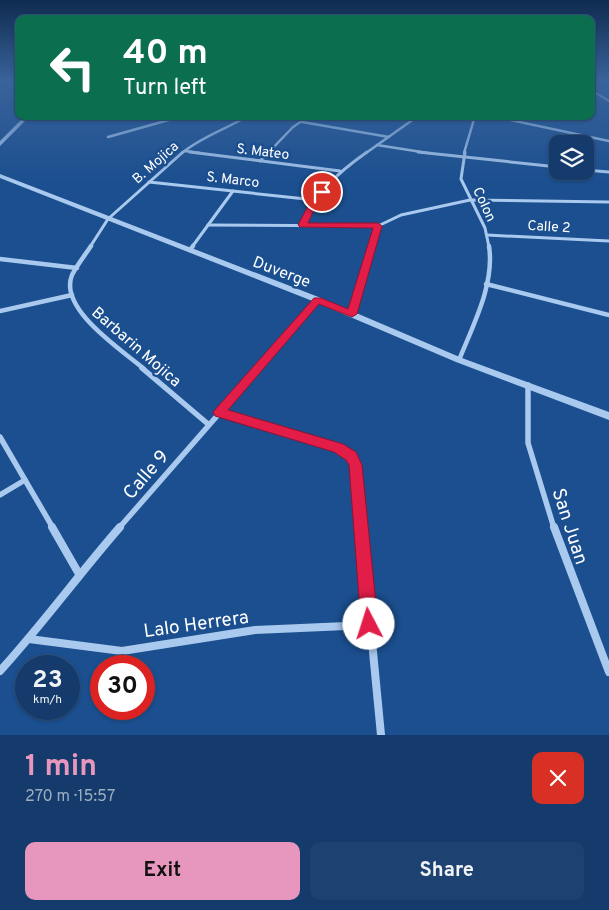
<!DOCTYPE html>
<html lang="en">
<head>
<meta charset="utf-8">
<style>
	body { margin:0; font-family:Overpass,sans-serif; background:#1d4271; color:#f1f3f6; height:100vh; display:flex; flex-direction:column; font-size:19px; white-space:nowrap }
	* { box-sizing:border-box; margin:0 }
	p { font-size:16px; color:#9dadc1 }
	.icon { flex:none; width:28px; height:28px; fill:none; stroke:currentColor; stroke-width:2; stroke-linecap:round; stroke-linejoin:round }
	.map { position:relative; height:735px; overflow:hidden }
	.panel { display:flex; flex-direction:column; background:#143b6b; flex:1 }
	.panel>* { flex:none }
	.hud { position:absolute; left:15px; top:15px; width:580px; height:105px; border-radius:10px; box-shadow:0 1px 4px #0004,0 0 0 1px #33557e; background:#0b6e4f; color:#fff; overflow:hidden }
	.fabs { position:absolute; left:549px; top:135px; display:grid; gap:10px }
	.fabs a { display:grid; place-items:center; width:45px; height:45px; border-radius:10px; background:#143b6b; box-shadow:0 1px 4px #0004,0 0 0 1px #33557e; font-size:25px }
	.speed { position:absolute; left:15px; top:655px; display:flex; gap:10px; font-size:25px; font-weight:700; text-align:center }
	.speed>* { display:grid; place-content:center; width:65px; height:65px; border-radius:50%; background:#143b6b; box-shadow:0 1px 4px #0004,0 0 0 1px #33557e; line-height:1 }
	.speed small { font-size:12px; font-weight:400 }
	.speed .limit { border:8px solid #d22; background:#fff; color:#111 }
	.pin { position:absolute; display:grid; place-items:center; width:42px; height:42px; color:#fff; margin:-21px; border:2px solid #fff; border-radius:50%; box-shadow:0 1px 5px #0007 }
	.me { position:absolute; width:55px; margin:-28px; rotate:355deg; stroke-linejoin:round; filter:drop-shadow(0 0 4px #0008) }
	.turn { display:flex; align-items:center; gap:18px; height:105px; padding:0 25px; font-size:22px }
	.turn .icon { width:65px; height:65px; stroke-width:2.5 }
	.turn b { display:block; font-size:35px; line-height:42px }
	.round { display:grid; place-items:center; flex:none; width:52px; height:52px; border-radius:10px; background:#1d4271 }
	.head { display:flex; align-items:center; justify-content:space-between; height:85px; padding:0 25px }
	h1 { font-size:30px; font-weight:700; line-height:38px; color:#e797bd }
	.action { display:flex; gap:10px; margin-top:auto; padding:10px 25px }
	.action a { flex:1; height:58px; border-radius:10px; background:#e797bd; color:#111; font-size:20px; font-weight:700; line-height:58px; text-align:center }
	.action a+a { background:#1d4271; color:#f1f3f6 }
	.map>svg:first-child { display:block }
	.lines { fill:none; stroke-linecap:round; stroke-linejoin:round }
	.minor-far4 { stroke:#a9c9ee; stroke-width:2.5 }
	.minor-far3 { stroke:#a9c9ee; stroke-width:3 }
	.minor-far2 { stroke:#a9c9ee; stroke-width:4.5 }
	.minor-far1 { stroke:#a9c9ee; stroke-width:5.5 }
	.minor { stroke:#a9c9ee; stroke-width:8 }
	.tertiary { fill:#a9c9ee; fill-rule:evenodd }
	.route { fill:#e11d48; stroke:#92132f }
	.labels { text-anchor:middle; stroke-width:5; stroke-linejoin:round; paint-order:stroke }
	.far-street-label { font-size:14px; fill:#fff; stroke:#1b4f8f }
	.street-label { font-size:16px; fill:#fff; stroke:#1b4f8f }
	.near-street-label { font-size:19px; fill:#fff; stroke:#1b4f8f }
</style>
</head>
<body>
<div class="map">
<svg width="609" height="735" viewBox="0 0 609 735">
	<rect width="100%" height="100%" fill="#1b4f8f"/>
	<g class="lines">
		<!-- minor-far4 -->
		<g class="minor-far4">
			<path d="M591,90L609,101"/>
			<path d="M492,116L609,141"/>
			<path d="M302,122L389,137"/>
			<path d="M108,137L183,116"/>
			<path d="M377,145L428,153"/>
			<path d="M185,151L200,153"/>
			<path d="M182,153C201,137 226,129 248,116"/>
			<path d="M268,153L293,127L309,116"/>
			<path d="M366,153L418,116"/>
			<path d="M464,153L475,116"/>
		</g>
		<!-- minor-far3 -->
		<g class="minor-far3">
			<path d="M190,152L340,171"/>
			<path d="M418,152L558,167"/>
			<path d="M465,152L461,179L485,228L489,247"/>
			<path d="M260,161L269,152"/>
			<path d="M585,170L609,172"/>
			<path d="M149,182L315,200"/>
			<path d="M208,225L378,226"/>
			<path d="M303,225C320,189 336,174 367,152"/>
			<path d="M487,235L609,241"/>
			<path d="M90,247L108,219L183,152"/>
			<path d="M192,247L233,191"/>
			<path d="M372,247L378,226L401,215L470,200L609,202"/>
		</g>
		<!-- minor-far2 -->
		<g class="minor-far2">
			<path d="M91,246C85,255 77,265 72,275C58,309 122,350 144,369"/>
			<path d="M190,250L193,246"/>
			<path d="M0,259L77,268"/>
			<path d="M486,284L609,315"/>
			<path d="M0,311L72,295"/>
			<path d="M352,314L372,246"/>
			<path d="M459,360C473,325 495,284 489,246"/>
			<path d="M258,369L318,300"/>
		</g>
		<!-- minor-far1 -->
		<g class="minor-far1">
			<path d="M142,368L208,424"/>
			<path d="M528,385V443L554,528"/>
			<path d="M219,412L338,448L351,456L355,465L361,528"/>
			<path d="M0,437L53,528"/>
			<path d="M0,495L25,480"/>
			<path d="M119,528L259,368"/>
		</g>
		<!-- minor -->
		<g class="minor">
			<path d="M52,527L79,574"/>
			<path d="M361,527L381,735"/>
			<path d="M554,527L609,672"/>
			<path d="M29,639L122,651L255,630L369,625"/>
			<path d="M0,671C42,625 79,574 120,527"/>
		</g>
		<!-- tertiary -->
		<g class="tertiary">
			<path d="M25,116H30L0,146V141Z"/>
			<path d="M0,174L321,298L462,358L609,412V420L456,362L315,302L0,178Z"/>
		</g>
	</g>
	<!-- sky -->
	<linearGradient id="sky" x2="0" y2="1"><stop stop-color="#0f2b4f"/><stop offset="0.44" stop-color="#39639b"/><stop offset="1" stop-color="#39639b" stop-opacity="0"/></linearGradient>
	<rect width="609" height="183" fill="url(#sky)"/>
	<!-- route -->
	<path class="route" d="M319,190L326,192L318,201L308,223H378L382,226L357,314L352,317L319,304L228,410L343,444L356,452L362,465L378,624L375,630L369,633L363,630L361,624L349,465L346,460L334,452L215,416L213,412L314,298H321L348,309L373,228L300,227L298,225L311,200Z"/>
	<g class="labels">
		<!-- far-street labels -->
		<g class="far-street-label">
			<text transform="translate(263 151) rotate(7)" y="5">S. Mateo</text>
			<text transform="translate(155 162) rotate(-41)" y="5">B. Mojica</text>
			<text transform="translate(233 179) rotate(7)" y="5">S. Marco</text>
			<text transform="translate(485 204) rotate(65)" y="5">Colon</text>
			<text transform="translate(549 226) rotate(3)" y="5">Calle 2</text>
		</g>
		<!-- street labels -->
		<g class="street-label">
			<text transform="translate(282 271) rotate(21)" y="6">Duverge</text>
			<text transform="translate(137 346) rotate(41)" y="6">Barbarin Mojica</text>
		</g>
		<!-- near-street labels -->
		<g class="near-street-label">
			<text transform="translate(145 474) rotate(-49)" y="7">Calle 9</text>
			<text transform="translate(571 526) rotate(72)" y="7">San Juan</text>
			<text transform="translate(196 623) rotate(-8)" y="7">Lalo Herrera</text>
		</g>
	</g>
</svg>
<div class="fabs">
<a><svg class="icon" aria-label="layers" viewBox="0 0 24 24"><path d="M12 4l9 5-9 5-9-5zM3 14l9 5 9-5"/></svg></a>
</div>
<div class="speed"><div>23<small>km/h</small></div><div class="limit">30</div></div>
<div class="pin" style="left:322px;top:192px;background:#d93025"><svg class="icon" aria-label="arrive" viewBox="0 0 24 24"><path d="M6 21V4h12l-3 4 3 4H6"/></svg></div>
<svg class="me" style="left:369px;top:624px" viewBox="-20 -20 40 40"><circle r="19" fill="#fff"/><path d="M0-13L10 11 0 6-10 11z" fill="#e11d48"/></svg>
<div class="hud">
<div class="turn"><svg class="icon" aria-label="left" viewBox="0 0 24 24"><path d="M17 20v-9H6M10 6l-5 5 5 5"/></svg><div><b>40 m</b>Turn left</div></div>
</div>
</div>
<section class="panel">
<div class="head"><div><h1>1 min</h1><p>270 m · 15:57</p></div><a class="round" style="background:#d93025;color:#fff"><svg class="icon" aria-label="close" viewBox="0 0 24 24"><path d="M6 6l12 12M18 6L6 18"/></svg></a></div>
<div class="action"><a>Exit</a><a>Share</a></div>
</section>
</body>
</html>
